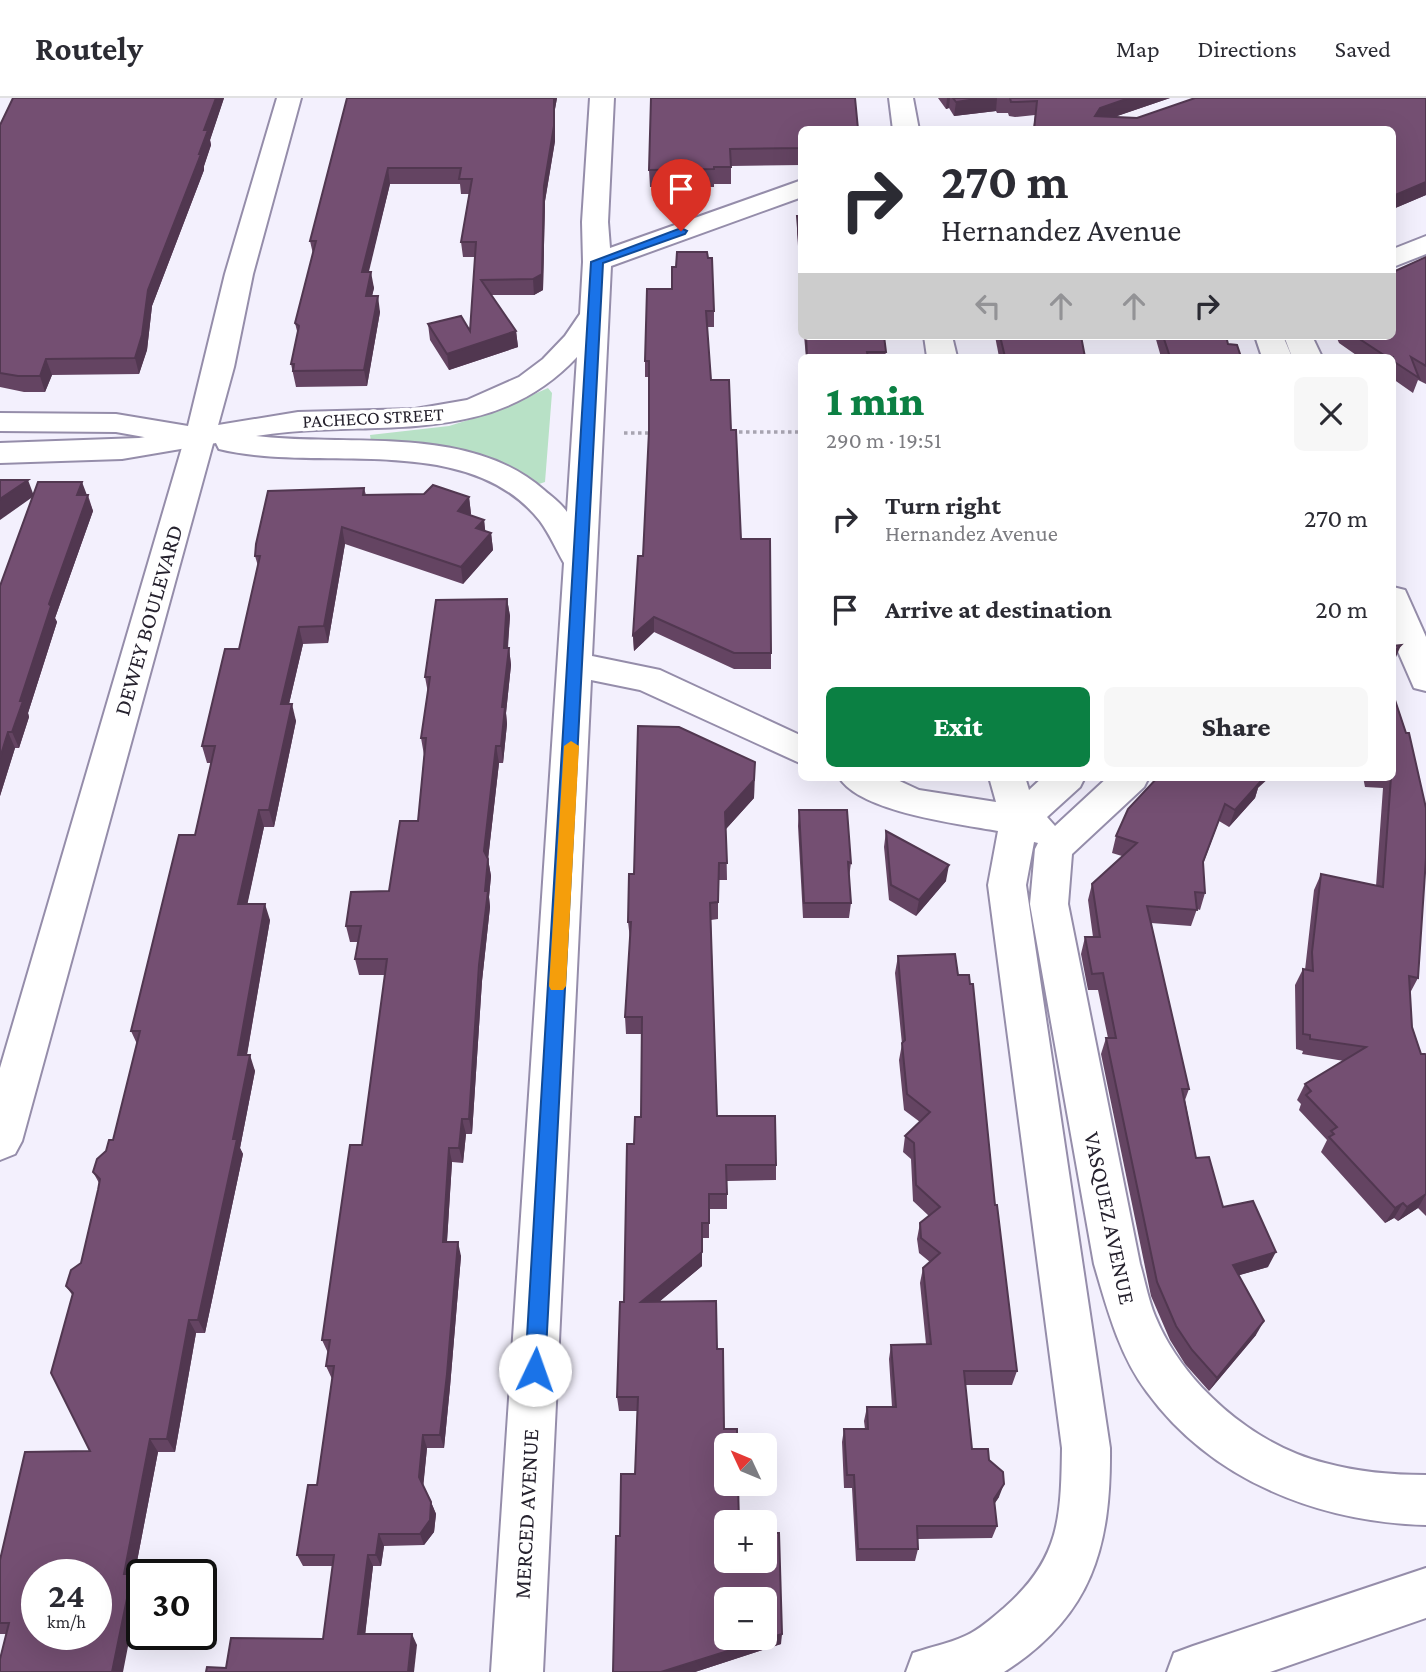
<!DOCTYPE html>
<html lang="en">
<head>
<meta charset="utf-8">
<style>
	body { margin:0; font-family:"Crimson Pro",serif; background:#f7f7f7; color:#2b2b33; height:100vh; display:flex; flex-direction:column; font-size:26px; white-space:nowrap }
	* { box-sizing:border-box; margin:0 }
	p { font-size:23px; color:#7c7c81 }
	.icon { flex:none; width:38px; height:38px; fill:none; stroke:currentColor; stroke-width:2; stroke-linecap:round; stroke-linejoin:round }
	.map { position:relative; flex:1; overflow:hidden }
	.panel { position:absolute; left:798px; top:256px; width:598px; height:427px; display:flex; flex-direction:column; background:#fff; border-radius:10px; box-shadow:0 7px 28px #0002 }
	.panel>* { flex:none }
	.guide { position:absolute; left:798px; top:28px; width:598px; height:214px; border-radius:10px; box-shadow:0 7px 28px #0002; background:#fff; color:#2b2b33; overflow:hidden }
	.needle { width:46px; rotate:314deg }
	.tools { position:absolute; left:714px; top:1335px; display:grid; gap:14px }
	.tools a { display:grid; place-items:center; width:63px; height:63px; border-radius:10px; background:#fff; box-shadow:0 7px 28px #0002; font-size:35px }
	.speed { position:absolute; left:21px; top:1461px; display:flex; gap:14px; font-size:35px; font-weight:700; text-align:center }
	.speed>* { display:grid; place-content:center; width:91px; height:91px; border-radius:50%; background:#fff; box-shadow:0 7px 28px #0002; line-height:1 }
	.speed small { font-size:18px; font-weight:400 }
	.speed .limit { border:4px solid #111; border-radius:10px; background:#fff; color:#111 }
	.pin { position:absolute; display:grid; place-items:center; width:60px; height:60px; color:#fff; margin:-72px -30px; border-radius:50% 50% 50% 0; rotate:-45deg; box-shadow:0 0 7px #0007 }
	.pin .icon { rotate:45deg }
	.me { position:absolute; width:77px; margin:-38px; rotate:3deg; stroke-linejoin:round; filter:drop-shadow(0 0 5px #0008) }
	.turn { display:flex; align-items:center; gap:24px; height:147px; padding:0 28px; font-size:32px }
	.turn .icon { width:91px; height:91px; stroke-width:2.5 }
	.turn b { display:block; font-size:49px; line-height:60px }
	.lanes { display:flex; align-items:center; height:66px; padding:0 28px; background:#0003; justify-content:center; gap:35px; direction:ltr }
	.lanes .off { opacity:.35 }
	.round { display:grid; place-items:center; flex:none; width:74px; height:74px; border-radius:10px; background:#f7f7f7 }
	.headline { display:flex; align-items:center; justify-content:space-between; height:119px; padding:0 28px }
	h1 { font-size:42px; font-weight:800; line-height:52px; color:#0b8043 }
	.button { display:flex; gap:14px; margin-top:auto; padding:14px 28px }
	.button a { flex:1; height:80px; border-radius:10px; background:#0b8043; color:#fff; font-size:28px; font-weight:800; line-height:80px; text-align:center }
	.button a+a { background:#f7f7f7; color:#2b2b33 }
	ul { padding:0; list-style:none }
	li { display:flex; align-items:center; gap:21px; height:91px; padding:0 28px }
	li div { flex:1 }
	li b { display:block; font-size:26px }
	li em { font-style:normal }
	header { display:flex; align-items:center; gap:42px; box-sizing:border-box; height:98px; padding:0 35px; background:#fff; border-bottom:2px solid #e1e1e2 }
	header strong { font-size:33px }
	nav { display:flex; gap:38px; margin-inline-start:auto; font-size:24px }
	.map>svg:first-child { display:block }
	.green { fill:#b8e1c6 }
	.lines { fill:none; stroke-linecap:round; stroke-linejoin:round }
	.minor-casing { stroke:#958daa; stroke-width:4 }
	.tertiary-casing { stroke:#958daa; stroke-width:4 }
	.path { stroke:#a8a4b1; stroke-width:3.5; stroke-dasharray:3.5 3.5; stroke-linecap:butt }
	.minor { fill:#fff; fill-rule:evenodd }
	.tertiary { fill:#fff; fill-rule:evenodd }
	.wall { fill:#644462 }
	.shaded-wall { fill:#513750 }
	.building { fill:#744f72; stroke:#513750; stroke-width:2; fill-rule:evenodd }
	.route { fill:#1a73e8; stroke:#114b97; stroke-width:2 }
	.slow { fill:#f59e0b }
	.labels { text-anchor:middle; stroke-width:7; stroke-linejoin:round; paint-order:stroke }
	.far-street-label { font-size:19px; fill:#26222e; stroke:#fff }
	.street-label { font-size:23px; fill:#26222e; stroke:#fff }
</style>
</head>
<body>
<header>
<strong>Routely</strong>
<nav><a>Map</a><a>Directions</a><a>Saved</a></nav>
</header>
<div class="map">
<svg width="1426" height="1574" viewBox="0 0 1426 1574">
	<rect width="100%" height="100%" fill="#f3f0fd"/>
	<!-- green -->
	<path class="green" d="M548,290L552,295L545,384L536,387L425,348L371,343L370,337L449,328L494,314Z"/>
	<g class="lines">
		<!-- minor casing -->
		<g class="minor-casing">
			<g id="minor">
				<path d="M590,0H614L608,124L610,150L802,82V99L611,168L592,558L660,572L802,638V666L640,592L591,582L543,1574H491L564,465C556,451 549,435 540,423C467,331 320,376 219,351L216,345L122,361L0,365V345L139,340L298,314L415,311L467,302L519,279L543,261L565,238L580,216L583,164L582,124ZM577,259L567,414C561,405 552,399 544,392C470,326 348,349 256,338C369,319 489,354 577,259Z"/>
				<path d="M889,0H913L919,32H893Z"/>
				<path d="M1426,138V156L1393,169V151Z"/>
				<path d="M924,238H952L957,259H927Z"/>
				<path d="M1255,238H1283L1292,259H1262Z"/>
				<path d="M1284,238H1312L1322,259H1292Z"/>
				<path d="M1393,489L1405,492L1426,539V593L1414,590L1393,542Z"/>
				<path d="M839,679H891L919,692L996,704L989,679H1025L1029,692L1043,679H1085L1080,689L1047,719L1055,728L1108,679H1149L1144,689L1072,756L1068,806L1140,1166C1145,1183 1148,1201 1155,1218C1183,1286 1253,1347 1325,1365C1358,1374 1392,1377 1426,1377V1427C1319,1424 1212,1383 1147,1294C1119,1257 1107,1210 1094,1166L1030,806L1035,751L1038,745L1034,744L1026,787L1110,1350C1111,1449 1092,1518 1004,1574H906L913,1555C930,1549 948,1546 965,1538C979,1532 992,1520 1004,1510C1060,1461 1061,1420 1062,1350L988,787L998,733C960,726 859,714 839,679Z"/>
				<path d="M1426,1470V1520L1270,1574H1167L1174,1555L1193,1548Z"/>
			</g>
		</g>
		<!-- tertiary casing -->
		<g class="tertiary-casing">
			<path id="tertiary" d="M277,0H301L253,176L234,269L22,1043L15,1056L0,1062V970L183,346L116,334L0,333V315L116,316L188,328L225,176Z"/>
		</g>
		<!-- path -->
		<g class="path">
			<path d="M732,334H802"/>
			<path d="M624,335H654"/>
		</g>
		<!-- minor -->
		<use href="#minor" class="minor"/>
		<!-- tertiary -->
		<use href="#tertiary" class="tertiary"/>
	</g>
	<!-- wall -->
	<g class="wall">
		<path d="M13,0H224L210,42L211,47L204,68V72L152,208L147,252L139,276L52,277L45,294H24L0,289V27Z"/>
		<path d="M347,0H557L555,11V43L545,103L543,192L534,197H491L516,233L518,249L449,272L430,242L428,226L470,233L475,159H463L461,144L469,96H461L460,86H390L368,174L374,190L372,198L380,214L367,288L296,289L291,266L298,237L295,225L313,156L310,143Z"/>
		<path d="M938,0H1170L1114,19L1137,20L1195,0H1426V97L1393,111V32H1033L1035,17L1015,19L1009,18L1008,15H997L996,13L954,18L949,10L946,11Z"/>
		<path d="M802,32V67L731,68V86H714V89H650L649,72Z"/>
		<path d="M797,118H802V203L797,134Z"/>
		<path d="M1426,159V286L1418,282L1413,295L1393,281V259H1359L1339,245L1336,238H1393Z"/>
		<path d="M676,169L714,213V229H707L711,282L731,332L741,441L771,555V571H734L654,534L634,553L633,537L643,458L649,333V279H645V263L672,191Z"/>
		<path d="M804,238H884L886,259H806Z"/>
		<path d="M995,238H1081L1085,259H999Z"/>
		<path d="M1155,238H1226L1228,246L1241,259H1161Z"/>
		<path d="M364,390L366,397L469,399L471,416L470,417L484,422L485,433L491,435L493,452L463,486L345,446L328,545L303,546L289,606L296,623L274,729H264L247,806L270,822L247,957L255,973L240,1050L243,1056L205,1235H196L175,1354H158L134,1479L140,1487L6,1536H0V1462L90,1353L73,1198L66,1188L81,1165L98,1092L99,1085L93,1074L113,1042L137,946L131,933L195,737L211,665H207L202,648L239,551L258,468L255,458Z"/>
		<path d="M34,397H88L93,413L55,520L57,524L28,615L29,619L19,650H15L0,698V488L33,398L0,422Z"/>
		<path d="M507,501L510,518L508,550H509L511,567L506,615L507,626L503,665H499L488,761L491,778L489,799L490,809L482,883L472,1036H466L463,1065L452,1064L447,1144L461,1158L450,1289L444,1350H427L423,1388L431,1404L436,1416L434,1434L424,1447L384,1448L381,1468H373L365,1536L417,1547L226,1570L323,1541L333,1468H303L297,1457L317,1387L332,1281L326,1268L328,1255L322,1242L362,1047L385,877H359L355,861L358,844H350L346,828L389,793L418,723L424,657L421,640L428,595L425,579Z"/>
		<path d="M755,664L754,700L726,731L727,782H718V821L711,822L717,1018L776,1067V1082L727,1083V1111H709V1140H702V1168L659,1204L717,1251L724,1331L726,1424L781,1546L695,1574H613L620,1438L635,1376L637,1313H619L617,1299L634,1046L641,1019L642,936H626L625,919L630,841L628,824L634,776Z"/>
		<path d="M1363,679H1393L1418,880L1410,895L1412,929L1421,956L1426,957V1118L1418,1110L1398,1123L1394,1120L1385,1125L1321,1054L1327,1042L1299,1012L1301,1006L1297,1002L1305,986L1344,963L1302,956L1303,953L1296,951L1295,887L1303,871L1305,872L1314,792L1321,776L1376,788L1383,690L1365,689Z"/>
		<path d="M1258,690L1255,700L1229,729L1219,723L1203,766L1205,795L1200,812L1197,811L1191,828L1151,825L1189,991L1185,1002L1196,1060L1223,1109L1268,1169L1239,1177L1256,1237L1209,1293L1185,1266L1170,1242L1151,1198L1101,956L1106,940H1108L1098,892H1088L1081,856L1085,839H1093L1088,802L1092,786L1122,758L1112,755L1116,738Z"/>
		<path d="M799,712L851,765L849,780L851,805L849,820H803L798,728Z"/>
		<path d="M886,733L946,783L916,818L889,802L884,749Z"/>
		<path d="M898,858L995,1107L1017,1273L1012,1287H965L972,1351L989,1362L999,1399L994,1406L997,1428L992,1440L918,1441V1451L915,1463H856L852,1390H844L842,1344L844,1331H865L864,1323L867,1309H892L889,1261L891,1247L926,1246L920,1185L923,1170L930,1164L919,1155L917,1141L920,1125L929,1118L913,1103L911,1061L903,1054L905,1038L920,1024L904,1012L899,962L902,946L895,875Z"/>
	</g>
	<!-- shaded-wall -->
	<g class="shaded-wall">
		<path d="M216,0H224L210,42L211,47L204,68V72L152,208L147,252L139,276L135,260L148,192L199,56L204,32Z"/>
		<path d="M554,0H557L555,11V43L545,103L543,192L534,197L533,181Z"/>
		<path d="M947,0H950L949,10L946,11Z"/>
		<path d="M983,0H997L996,13L954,18L956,4Z"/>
		<path d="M1129,0H1170L1097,25L1095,18L1100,10Z"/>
		<path d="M388,70L390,86L365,190L362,174Z"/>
		<path d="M1426,84V97L1393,111V98Z"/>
		<path d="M371,174L374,190L368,214L366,198Z"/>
		<path d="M378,198L380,214L367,288L364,272Z"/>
		<path d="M516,233L518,249L449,272L447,256Z"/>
		<path d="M46,261L52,277L45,294L40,278Z"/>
		<path d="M28,382L34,398L0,422V401Z"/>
		<path d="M82,384L93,413L55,520L57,524L28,615L29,619L19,650L12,634L20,603L49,506L77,397Z"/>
		<path d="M469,399L471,416L460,430L458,413Z"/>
		<path d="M484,422L486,439L476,430Z"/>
		<path d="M342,429L345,446L328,545L324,528Z"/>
		<path d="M491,435L493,452L463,486L461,469Z"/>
		<path d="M507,501L510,518L506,567L504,550Z"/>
		<path d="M654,519V534L634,553L633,537Z"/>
		<path d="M299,529L303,546L285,623L281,606Z"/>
		<path d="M1401,547L1394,564L1393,565V555Z"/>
		<path d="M509,550L511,567L506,615L507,626L503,665L501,648L502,609Z"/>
		<path d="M292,606L296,623L274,729L269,712Z"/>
		<path d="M8,634L15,650L0,698V660Z"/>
		<path d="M496,648L499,665L487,770L484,753Z"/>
		<path d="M755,664L754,700L725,732V714Z"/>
		<path d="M1258,679H1270L1258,690L1255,700L1229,729L1235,712Z"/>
		<path d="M259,712L264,729L244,822L238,806Z"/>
		<path d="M488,761L491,778L489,799L490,809L482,883L472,1036L469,1021Z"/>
		<path d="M949,767L946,783L916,818L919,802Z"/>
		<path d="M265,806L270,822L244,973L238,957Z"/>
		<path d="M250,957L255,973L240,1050L243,1056L205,1235L198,1222Z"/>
		<path d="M462,1021L466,1036L463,1065L459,1050Z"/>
		<path d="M449,1050L452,1064L446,1158L443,1144Z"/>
		<path d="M1426,1096L1418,1110L1398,1123L1407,1109Z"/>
		<path d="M1403,1105L1394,1120L1385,1125L1395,1110Z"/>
		<path d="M458,1144L461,1158L450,1289L444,1350L440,1337Z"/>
		<path d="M702,1154V1168L642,1218L641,1204Z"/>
		<path d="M1276,1154L1268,1169L1226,1181L1233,1167Z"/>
		<path d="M189,1222L196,1235L175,1354L167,1341Z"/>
		<path d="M1264,1223L1256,1237L1209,1293L1217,1280Z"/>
		<path d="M423,1337L427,1350L423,1391L419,1379Z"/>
		<path d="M150,1341L158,1354L134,1479L140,1487L123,1574H111L124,1476Z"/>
		<path d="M1004,1386L999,1399L989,1414L994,1401Z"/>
		<path d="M431,1404L436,1416L434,1434L424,1447L420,1436Z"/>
		<path d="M379,1436L384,1448L381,1468L376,1457Z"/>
		<path d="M368,1457L373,1468L364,1547L358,1536Z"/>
		<path d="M412,1536L417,1547L414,1574H408Z"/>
		<path d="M782,1536L781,1546L695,1574H661Z"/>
	</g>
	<!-- building -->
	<g class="building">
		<path d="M13,0H216L204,32H208L199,56H201L148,192L142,237L135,260L46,261L40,278H18L0,275V27Z"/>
		<path d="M347,0H554V28L544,88L542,176L533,181L481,182L516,233L447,256L428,226L461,218L470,233L476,144H461L472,81H459L461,70H388L362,174H371L366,198H378L364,272L293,273L294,266H291L299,228L295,225L316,143H310Z"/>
		<path d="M651,0H855L858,31L802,32V50L730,51L731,69H714V71L649,72Z"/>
		<path d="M953,0H983L956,4Z"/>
		<path d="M1010,0H1129L1100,10L1095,18L1137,20L1195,0H1426V84L1393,98V32H1034L1037,3L1017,4H1011Z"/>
		<path d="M797,118H802V178Z"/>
		<path d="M677,154H707L708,160H712L714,213H706L711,282H729L731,332H736L741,441H770L771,555H734L654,519L633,537L638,458H643L649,333V263H645L647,191H672V169H676Z"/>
		<path d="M1426,159V268L1411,259L1419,280L1393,263V259H1387L1355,238H1393V174Z"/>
		<path d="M806,238H884L886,254H867L868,259H807Z"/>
		<path d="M1000,238H1081L1085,259H1005Z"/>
		<path d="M1163,238H1226L1228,246L1237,247L1241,259H1170Z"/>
		<path d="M0,382H28L0,401Z"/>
		<path d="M38,384H82L77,397H88L49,506L51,508L20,603H23L12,634H8L0,660V488Z"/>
		<path d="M433,387L469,399L458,413L484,422L476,430L491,435L461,469L342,429L324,528L299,529L281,606H292L269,712H259L238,806H265L238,957H250L233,1041H237L198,1222H189L167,1341H150L124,1476H132L112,1574H0V1561L9,1525H0V1462L25,1354L90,1353L51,1275L73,1195L66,1188L71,1172L81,1165L98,1092L100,1081L93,1074L97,1061L106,1053L109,1042H113L140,933H131L179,737H195L215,648H202L225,551H239L260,458H255L256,446L268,393L364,390L363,397L424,396ZM37,1477H96V1536H37Z"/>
		<path d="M507,501L504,550H509L502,609H505L501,648H496L484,753L488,761L485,793H488L479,867L469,1021H462L459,1050H449L443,1144H458L447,1276L440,1337H423L419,1379L431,1404L430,1422L420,1436H379L376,1457H368L358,1536H412L408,1574H206L207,1569L226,1570L231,1540L323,1541L334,1457H297L308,1387H317L334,1268H326L330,1242H322L350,1047H362L387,861H355L361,828H346L351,794L389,793L400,723H418L426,640H421L430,579H425L436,502Z"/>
		<path d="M1401,547L1393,555V548Z"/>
		<path d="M1393,596L1406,635H1409L1426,710V760L1418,880L1409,878L1412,929L1421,956H1425L1426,957V1096L1407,1109L1403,1105L1395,1110L1329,1039L1334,1036L1331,1033L1337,1029L1306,997L1311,993L1305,986L1366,949L1310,941V937L1303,936V871L1313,873L1312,854L1321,776L1383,789L1391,679H1393Z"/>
		<path d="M638,628L679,629L755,664L754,682L725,714L727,765H719L718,804L710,805L717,1018H775L776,1067H726L727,1096H709V1125H702V1154L641,1204L716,1203L717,1251H723L724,1331H737V1348H726V1386H738L739,1424H726V1463H765V1435H779L782,1536L661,1574H613L616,1438H620L621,1376H635L638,1299H617L620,1204H624L627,1046H634L635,1019H641L642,919H625L631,824H628L629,776H634ZM726,1502H765V1540H726Z"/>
		<path d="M1158,679H1258L1256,680L1261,683L1235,712L1225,706L1203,764L1205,795L1195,794L1197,812L1147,808L1189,991H1182L1196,1060L1209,1059L1223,1109L1253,1103L1276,1154L1233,1167L1264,1223L1217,1280L1192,1252L1176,1228L1157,1184L1106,940H1116L1103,875L1092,876L1085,839H1100L1092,786L1137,745L1116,738L1128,711Z"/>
		<path d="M799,712H847L851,765L848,764L851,805H804Z"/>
		<path d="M886,733L949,767L919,802L891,787Z"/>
		<path d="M955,856L958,877H969L970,886H973L995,1107H997L1017,1273H964L972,1351H988L989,1362L1003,1374L1004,1386L994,1401L997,1428H917L918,1451H858L854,1377H847L844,1331H868L867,1309H896L891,1247L931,1246L923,1170L940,1155L921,1140L920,1125L940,1109L916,1087L914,1045L905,1038L930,1014L907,996L902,945L905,942L898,858Z"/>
	</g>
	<!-- route -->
	<path class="route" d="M681,130L687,133L685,136L603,165L545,1272L542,1279L535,1281L528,1279L525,1272L591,164Z"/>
	<!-- slow -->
	<path class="slow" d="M571,643L579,648L566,888L563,892H551L549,888L564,648Z"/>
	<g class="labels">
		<!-- far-street labels -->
		<g class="far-street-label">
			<text transform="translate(373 319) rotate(-3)" y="7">PACHECO STREET</text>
		</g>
		<!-- street labels -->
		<g class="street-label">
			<text transform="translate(148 522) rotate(-74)" y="8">DEWEY BOULEVARD</text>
			<text transform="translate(1110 1120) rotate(78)" y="8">VASQUEZ AVENUE</text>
			<text transform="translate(526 1416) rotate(-87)" y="8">MERCED AVENUE</text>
		</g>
	</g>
</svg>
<div class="tools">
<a><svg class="needle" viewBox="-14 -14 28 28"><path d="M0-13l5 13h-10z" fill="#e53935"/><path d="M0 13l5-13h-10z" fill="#7c7c81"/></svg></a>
<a>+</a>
<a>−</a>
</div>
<div class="speed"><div>24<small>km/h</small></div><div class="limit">30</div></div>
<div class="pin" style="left:681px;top:133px;background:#d93025"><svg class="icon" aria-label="arrive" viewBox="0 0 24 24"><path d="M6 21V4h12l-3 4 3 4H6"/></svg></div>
<svg class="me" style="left:535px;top:1272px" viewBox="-20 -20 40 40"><circle r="19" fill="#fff"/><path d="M0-13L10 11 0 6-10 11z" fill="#1a73e8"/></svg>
<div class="guide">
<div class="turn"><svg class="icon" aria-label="right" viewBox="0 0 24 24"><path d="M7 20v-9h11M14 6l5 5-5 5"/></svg><div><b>270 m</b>Hernandez Avenue</div></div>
<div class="lanes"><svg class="icon off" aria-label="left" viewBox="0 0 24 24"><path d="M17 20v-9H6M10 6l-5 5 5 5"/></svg><svg class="icon off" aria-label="ahead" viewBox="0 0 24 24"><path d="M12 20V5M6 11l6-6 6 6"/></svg><svg class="icon off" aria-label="ahead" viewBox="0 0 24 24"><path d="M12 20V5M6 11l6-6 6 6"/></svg><svg class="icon" aria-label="right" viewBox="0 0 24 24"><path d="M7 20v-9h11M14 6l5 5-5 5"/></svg></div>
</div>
<section class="panel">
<div class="headline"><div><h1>1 min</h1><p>290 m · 19:51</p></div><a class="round"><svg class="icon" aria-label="close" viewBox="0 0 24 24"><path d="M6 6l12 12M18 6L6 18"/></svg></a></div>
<ul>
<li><svg class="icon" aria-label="right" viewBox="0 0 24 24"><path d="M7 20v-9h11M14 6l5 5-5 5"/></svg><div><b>Turn right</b><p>Hernandez Avenue</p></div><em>270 m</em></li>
<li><svg class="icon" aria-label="arrive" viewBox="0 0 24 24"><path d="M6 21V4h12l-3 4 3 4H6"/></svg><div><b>Arrive at destination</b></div><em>20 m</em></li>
</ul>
<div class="button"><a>Exit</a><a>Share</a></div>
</section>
</div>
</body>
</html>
